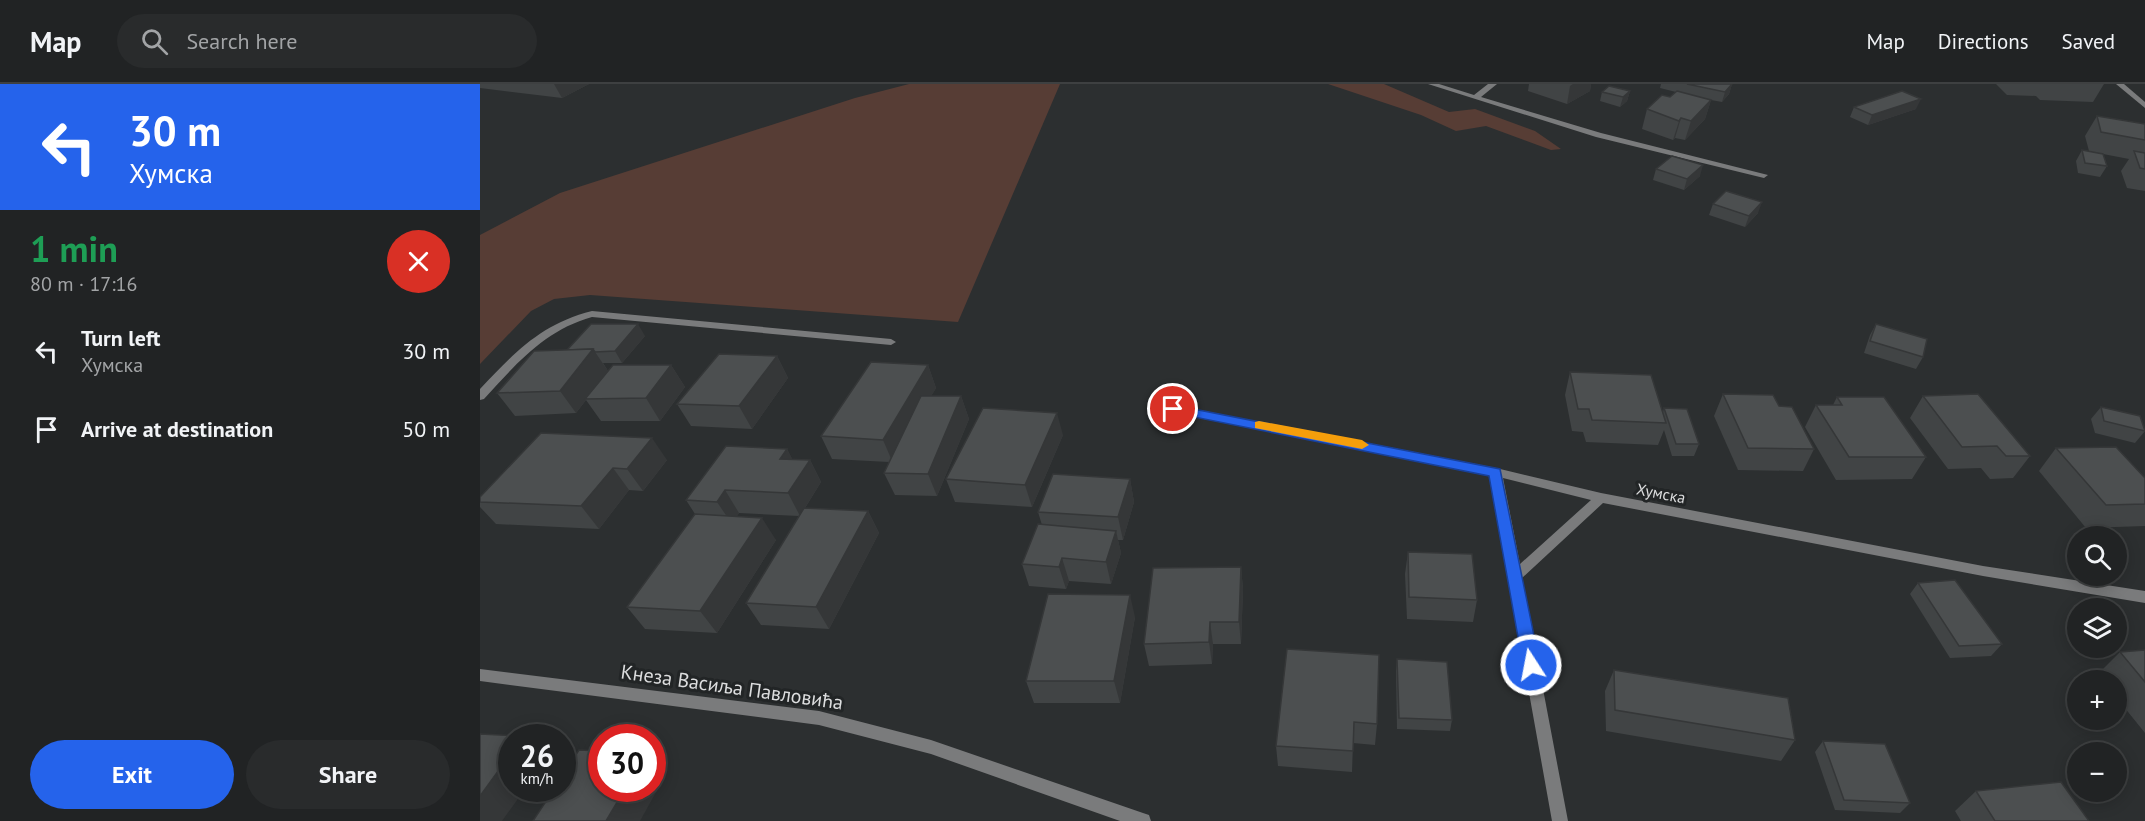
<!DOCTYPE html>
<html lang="en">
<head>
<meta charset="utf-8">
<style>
	body { margin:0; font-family:"PT Sans",sans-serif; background:#292b2c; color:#f1f3f6; height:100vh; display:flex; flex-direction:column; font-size:22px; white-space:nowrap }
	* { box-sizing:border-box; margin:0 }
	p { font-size:20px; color:#a2a4a6 }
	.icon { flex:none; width:33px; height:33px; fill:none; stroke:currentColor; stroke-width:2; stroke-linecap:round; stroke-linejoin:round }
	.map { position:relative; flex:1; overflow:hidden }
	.panel { display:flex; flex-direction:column; background:#212324; width:480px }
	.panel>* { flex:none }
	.guide { background:#2563eb; color:#fff; overflow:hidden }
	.controls { position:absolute; left:1587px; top:442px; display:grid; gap:12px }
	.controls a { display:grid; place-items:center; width:60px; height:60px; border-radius:50%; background:#212324; box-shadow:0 3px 15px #0003,0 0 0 2px #3e4041; font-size:30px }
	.speed { position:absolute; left:18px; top:640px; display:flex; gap:12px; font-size:30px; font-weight:700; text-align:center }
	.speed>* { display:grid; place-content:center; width:78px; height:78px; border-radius:50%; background:#212324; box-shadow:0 3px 15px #0003,0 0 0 2px #3e4041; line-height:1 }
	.speed small { font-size:15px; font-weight:400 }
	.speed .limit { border:9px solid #d22; background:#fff; color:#111 }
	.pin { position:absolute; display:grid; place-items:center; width:51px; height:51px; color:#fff; margin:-26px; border:3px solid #fff; border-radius:50%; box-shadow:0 2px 6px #0007 }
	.me { position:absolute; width:66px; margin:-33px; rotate:349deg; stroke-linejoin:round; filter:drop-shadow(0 0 4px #0008) }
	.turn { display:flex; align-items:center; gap:21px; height:126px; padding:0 30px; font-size:27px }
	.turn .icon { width:78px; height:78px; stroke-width:2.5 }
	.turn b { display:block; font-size:42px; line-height:51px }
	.round { display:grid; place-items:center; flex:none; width:63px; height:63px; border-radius:32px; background:#292b2c }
	.head { display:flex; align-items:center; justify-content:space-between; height:102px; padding:0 30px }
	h1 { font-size:36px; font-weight:700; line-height:45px; color:#1e9e55 }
	.action { display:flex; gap:12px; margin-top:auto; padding:12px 30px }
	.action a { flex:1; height:69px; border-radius:36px; background:#2563eb; color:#fff; font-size:24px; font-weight:700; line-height:69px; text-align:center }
	.action a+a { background:#292b2c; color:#f1f3f6 }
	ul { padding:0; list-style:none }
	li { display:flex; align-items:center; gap:18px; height:78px; padding:0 30px }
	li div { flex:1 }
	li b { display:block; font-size:22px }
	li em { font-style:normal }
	header { display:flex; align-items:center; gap:36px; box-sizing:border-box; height:84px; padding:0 30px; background:#212324; border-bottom:2px solid #3e4041 }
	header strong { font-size:28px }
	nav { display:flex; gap:33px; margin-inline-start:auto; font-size:21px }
	.search { width:420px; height:54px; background:#292b2c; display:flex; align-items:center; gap:15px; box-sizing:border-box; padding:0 21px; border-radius:33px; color:#a2a4a6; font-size:22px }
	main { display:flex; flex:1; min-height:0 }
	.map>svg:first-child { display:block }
	.green { fill:#573d35 }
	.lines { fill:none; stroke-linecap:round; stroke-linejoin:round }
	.minor { fill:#7a7b7c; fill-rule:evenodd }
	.wall { fill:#414445 }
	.shaded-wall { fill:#353738 }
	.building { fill:#4c4f50; stroke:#353738; stroke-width:1.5 }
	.route { fill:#2563eb; stroke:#184099; stroke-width:1.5 }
	.slow { fill:#f59e0b }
	.labels { text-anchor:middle; stroke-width:6; stroke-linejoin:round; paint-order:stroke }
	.street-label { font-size:16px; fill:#dcddde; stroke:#222526 }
	.near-street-label { font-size:20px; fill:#dcddde; stroke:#222526 }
</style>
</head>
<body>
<header>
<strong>Map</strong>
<div class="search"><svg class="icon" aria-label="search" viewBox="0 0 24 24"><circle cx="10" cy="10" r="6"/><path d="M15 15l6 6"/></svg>Search here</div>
<nav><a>Map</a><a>Directions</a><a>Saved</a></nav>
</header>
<main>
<section class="panel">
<div class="guide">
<div class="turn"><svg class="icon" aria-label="left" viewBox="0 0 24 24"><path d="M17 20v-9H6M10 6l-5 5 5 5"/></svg><div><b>30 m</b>Хумска</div></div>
</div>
<div class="head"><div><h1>1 min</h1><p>80 m · 17:16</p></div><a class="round" style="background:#d93025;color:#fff"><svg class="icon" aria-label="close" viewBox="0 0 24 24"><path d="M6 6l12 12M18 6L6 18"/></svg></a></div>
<ul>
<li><svg class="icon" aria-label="left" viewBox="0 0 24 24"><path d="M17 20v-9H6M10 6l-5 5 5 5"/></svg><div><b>Turn left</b><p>Хумска</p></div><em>30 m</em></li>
<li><svg class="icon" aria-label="arrive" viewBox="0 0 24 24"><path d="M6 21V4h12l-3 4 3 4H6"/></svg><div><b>Arrive at destination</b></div><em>50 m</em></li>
</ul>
<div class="action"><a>Exit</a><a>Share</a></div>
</section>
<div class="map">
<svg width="1665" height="737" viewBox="0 0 1665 737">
	<rect width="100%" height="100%" fill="#2c2f30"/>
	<!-- green -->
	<g class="green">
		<path d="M429,0H580L478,238L110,211L74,215L51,227L0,280V151L80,109L375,14Z"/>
		<path d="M848,0H904L969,28L995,25L1055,47L1081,65L1071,66L1006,42L976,47L941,31Z"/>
	</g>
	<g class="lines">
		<!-- minor -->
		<g class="minor">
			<path d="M948,0H959L994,11L1008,0H1017L1001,13L1121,49L1288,91L1284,94L1116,53Z"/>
			<path d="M1636,0H1644L1665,18V24Z"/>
			<path d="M112,227L411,255L416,258L411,261L112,233C65,246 36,280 4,315L0,316V305C35,268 61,240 112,227Z"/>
			<path d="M693,321L1016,384L1121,409L1503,482L1665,507V519L1503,492L1123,419L1042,494L1088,737H1072L1010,391L689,328L687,325ZM1023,394L1111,416L1040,480Z"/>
			<path d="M0,585L339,627L451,656L663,729L669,731L671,737H640L451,670L339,641L0,597Z"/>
		</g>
	</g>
	<!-- wall -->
	<g class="wall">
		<path d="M0,0H109L82,14L0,4Z"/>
		<path d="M1049,0H1111L1110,7L1087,20L1048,7Z"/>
		<path d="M1181,0H1252L1249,10L1242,18L1231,16L1225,35L1205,56L1195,54L1193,56L1162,45L1167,25L1190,13L1196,8L1180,4Z"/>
		<path d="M1516,0H1624L1613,18L1560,16L1556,12L1527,11Z"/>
		<path d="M1150,7L1147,17L1140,23L1120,17L1122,8Z"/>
		<path d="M1374,23L1436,25L1388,41L1370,33Z"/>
		<path d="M1617,32L1665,40V107L1647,104L1641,87L1649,75L1623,70L1627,82L1620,93L1598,89L1596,77L1602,66L1609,67L1605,52Z"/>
		<path d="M1176,85L1220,92L1204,106L1173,96Z"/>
		<path d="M1233,120L1278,129L1265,143L1229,131Z"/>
		<path d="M1396,240L1443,273L1436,285L1384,269L1390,251Z"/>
		<path d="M165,252L142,279H123L128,287L191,281L205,303L180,337H121L106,316L96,329L35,332L17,309L87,266Z"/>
		<path d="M297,272L308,294L272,345L211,342L197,320Z"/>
		<path d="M448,281L456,304L451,312H481L489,335L457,412L415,411L404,389L409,378L352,375L341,352Z"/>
		<path d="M1090,288L1183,328L1184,324L1219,360L1214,372H1192L1184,346L1178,361L1106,358L1103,348L1092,347L1085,311Z"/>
		<path d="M1243,310L1299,322L1334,365L1323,387L1258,386L1234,332Z"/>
		<path d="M1443,312L1550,372L1533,394L1510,395L1501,384L1468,385L1430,334Z"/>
		<path d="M1357,313L1446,373L1432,395L1356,396L1325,343L1336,321H1353Z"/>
		<path d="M1621,323L1665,347L1655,359L1615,349L1611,335Z"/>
		<path d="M61,349L187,376L163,407L149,406L119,445L16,440L0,423V413Z"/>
		<path d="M583,351L552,423L475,418L466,395Z"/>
		<path d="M1576,364L1665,420V442L1606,444L1559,387Z"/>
		<path d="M307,365L312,375L330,376L341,398L325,424L388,427L399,449L349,545L281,541L266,519L319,432L259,429L257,432L296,456L237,549L165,545L147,523L215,430L206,416Z"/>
		<path d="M650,395L654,418L643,456H638L641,469L631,500L589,497L586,505L549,502L542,480L562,441L558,428Z"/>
		<path d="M928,468L997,516L993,538L927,535L925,490Z"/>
		<path d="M761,483L763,505L761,560H733L732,580L669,582L664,560Z"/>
		<path d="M1438,499L1522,560L1511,572L1470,574L1430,510Z"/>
		<path d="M655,533L640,619H554L546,597Z"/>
		<path d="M807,565L897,640L895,661L873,659L872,688L798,682L796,662Z"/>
		<path d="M1665,566V649L1636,613V597H1623L1618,590L1640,568Z"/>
		<path d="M917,575L972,636L970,647L917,645L916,587Z"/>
		<path d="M1134,586L1315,656L1301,677L1126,647L1125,607Z"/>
		<path d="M1343,657L1430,719L1420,729L1355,726L1335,668Z"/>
		<path d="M1496,707L1609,737H1481L1475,727Z"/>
	</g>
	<!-- shaded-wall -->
	<g class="shaded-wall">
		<path d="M74,0H109L82,14Z"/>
		<path d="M1093,0H1111L1110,7L1087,20L1090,2Z"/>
		<path d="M1252,0L1249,10L1242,18L1245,8Z"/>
		<path d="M1150,7L1147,17L1140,23L1143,13Z"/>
		<path d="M1441,15L1436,25L1388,41L1392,31Z"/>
		<path d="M1231,16L1225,35L1205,56L1211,37Z"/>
		<path d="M1201,34L1195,54L1193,56L1199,37Z"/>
		<path d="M1223,81L1220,92L1204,106L1207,95Z"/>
		<path d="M1282,118L1278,129L1265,143L1269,132Z"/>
		<path d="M158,240L165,252L142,279L135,267Z"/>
		<path d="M113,265L128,287L105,315L106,316L96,329L80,307Z"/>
		<path d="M297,272L308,294L272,345L259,322Z"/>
		<path d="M191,281L205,303L180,337L166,314Z"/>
		<path d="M448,281L456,304L413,379L403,356Z"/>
		<path d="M481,312L489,335L457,412L448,390Z"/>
		<path d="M577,329L583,351L552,423L545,401Z"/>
		<path d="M172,354L187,376L163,407L147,385Z"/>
		<path d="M307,365L319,388L300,375Z"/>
		<path d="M330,376L341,398L320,432L308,409Z"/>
		<path d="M133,384L149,406L119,445L101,422Z"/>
		<path d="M650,395L654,418L643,456L638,433Z"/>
		<path d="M245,406L259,429L252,440L237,418Z"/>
		<path d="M388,427L399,449L349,545L336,523Z"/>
		<path d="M282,434L296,456L237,549L220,527Z"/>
		<path d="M636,447L641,469L631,500L626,478Z"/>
		<path d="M582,474L589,497L586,505L579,483Z"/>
		<path d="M761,483L763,505L761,560L759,538Z"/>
		<path d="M650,511L655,533L640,619L634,597Z"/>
		<path d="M730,538L733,560L732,580L729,558Z"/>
		<path d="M32,668V705H45L22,737H0V712Z"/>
		<path d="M172,676L186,690L160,737H126L145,705H172Z"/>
	</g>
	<!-- building -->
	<g class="building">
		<path d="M1207,0H1252L1245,8Z"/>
		<path d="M1129,2L1150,7L1143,13L1122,8Z"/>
		<path d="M1197,7L1231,16L1211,37L1201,34L1199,37L1167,25L1182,11L1190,13Z"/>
		<path d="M1422,7L1441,15L1392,31L1374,23Z"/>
		<path d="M1617,32L1665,40V56L1621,48Z"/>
		<path d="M1602,66L1623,70L1627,82L1605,79Z"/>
		<path d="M1654,67L1665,69V85L1660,84Z"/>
		<path d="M1192,72L1223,81L1207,95L1176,85Z"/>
		<path d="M1246,107L1282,118L1269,132L1233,120Z"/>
		<path d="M111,240H158L135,267L115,268L113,265L87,266Z"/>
		<path d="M1396,240L1447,255L1443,273L1390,257Z"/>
		<path d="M113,265L80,307L17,309L54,267Z"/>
		<path d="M239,270L297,272L259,322L197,320Z"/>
		<path d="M391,278L448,281L403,356L341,352Z"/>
		<path d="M133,281H191L166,314L105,315Z"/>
		<path d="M1090,288L1171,291L1186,339L1112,336L1109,325H1098Z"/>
		<path d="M1243,310L1293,311L1299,322L1312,323L1334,365L1268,364Z"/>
		<path d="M1498,310L1550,372H1526L1517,362L1482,363L1443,312Z"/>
		<path d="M441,312H481L448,390L404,389Z"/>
		<path d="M1357,313H1404L1446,373H1369L1336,321H1362Z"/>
		<path d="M1621,323L1660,332L1665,347L1624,337Z"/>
		<path d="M503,324L577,329L545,401L466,395Z"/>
		<path d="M1184,324L1207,325L1219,360H1196Z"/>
		<path d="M61,349L172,354L147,385L133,384L101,422L0,418V413Z"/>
		<path d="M246,362L307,365L300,375L330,376L308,409L245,406L237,418L206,416Z"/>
		<path d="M1636,363L1665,394V420L1626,421L1576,364Z"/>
		<path d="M573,390L650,395L638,433L558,428Z"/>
		<path d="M324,424L388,427L336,523L266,519Z"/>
		<path d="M215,430L282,434L220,527L147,523Z"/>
		<path d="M558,440L636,447L626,478L582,474L579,483L542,480Z"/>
		<path d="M928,468L992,470L997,516L929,513Z"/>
		<path d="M761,483L759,538H730L729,558L664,560L673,484Z"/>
		<path d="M1475,496L1522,560L1479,562L1438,499Z"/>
		<path d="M568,510L650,511L634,597H546Z"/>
		<path d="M807,565L899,571L897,640L874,638L873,667L796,662Z"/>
		<path d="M1665,566V598L1640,568Z"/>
		<path d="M917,575L967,578L972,636L919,634Z"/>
		<path d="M1134,586L1308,614L1315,656L1135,626Z"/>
		<path d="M0,650L43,652L42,654H32V668L0,712Z"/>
		<path d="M1343,657L1405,660L1430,719L1364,716Z"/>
		<path d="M99,666L122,667V705H145L126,737H53L74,705H82V692Z"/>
		<path d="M1581,698L1609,737H1515L1496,707Z"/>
	</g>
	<!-- route -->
	<path class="route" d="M693,321L1020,385L1060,581L1057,586L1051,588L1045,586L1043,581L1009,392L689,328V322Z"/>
	<!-- slow -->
	<path class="slow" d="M779,337L882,356L889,361L882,365L775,344V338Z"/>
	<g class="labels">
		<!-- street labels -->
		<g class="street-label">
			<text transform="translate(1181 409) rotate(11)" y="6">Хумска</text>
		</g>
		<!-- near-street labels -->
		<g class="near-street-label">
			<text transform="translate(252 603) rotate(8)" y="7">Кнеза Васиља Павловића</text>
		</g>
	</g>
</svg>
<div class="controls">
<a><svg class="icon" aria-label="search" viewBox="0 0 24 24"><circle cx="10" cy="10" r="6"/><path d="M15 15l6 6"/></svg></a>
<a><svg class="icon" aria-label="layers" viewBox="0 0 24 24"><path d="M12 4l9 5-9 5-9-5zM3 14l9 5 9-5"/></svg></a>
<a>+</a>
<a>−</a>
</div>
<div class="speed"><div>26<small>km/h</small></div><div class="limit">30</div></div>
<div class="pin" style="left:693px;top:325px;background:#d93025"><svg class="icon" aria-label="arrive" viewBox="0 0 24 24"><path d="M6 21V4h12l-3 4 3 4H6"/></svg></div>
<svg class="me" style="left:1051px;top:581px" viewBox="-20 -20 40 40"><circle r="17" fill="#2563eb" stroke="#fff" stroke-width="3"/><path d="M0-11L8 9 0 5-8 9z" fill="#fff"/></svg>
</div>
</main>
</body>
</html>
